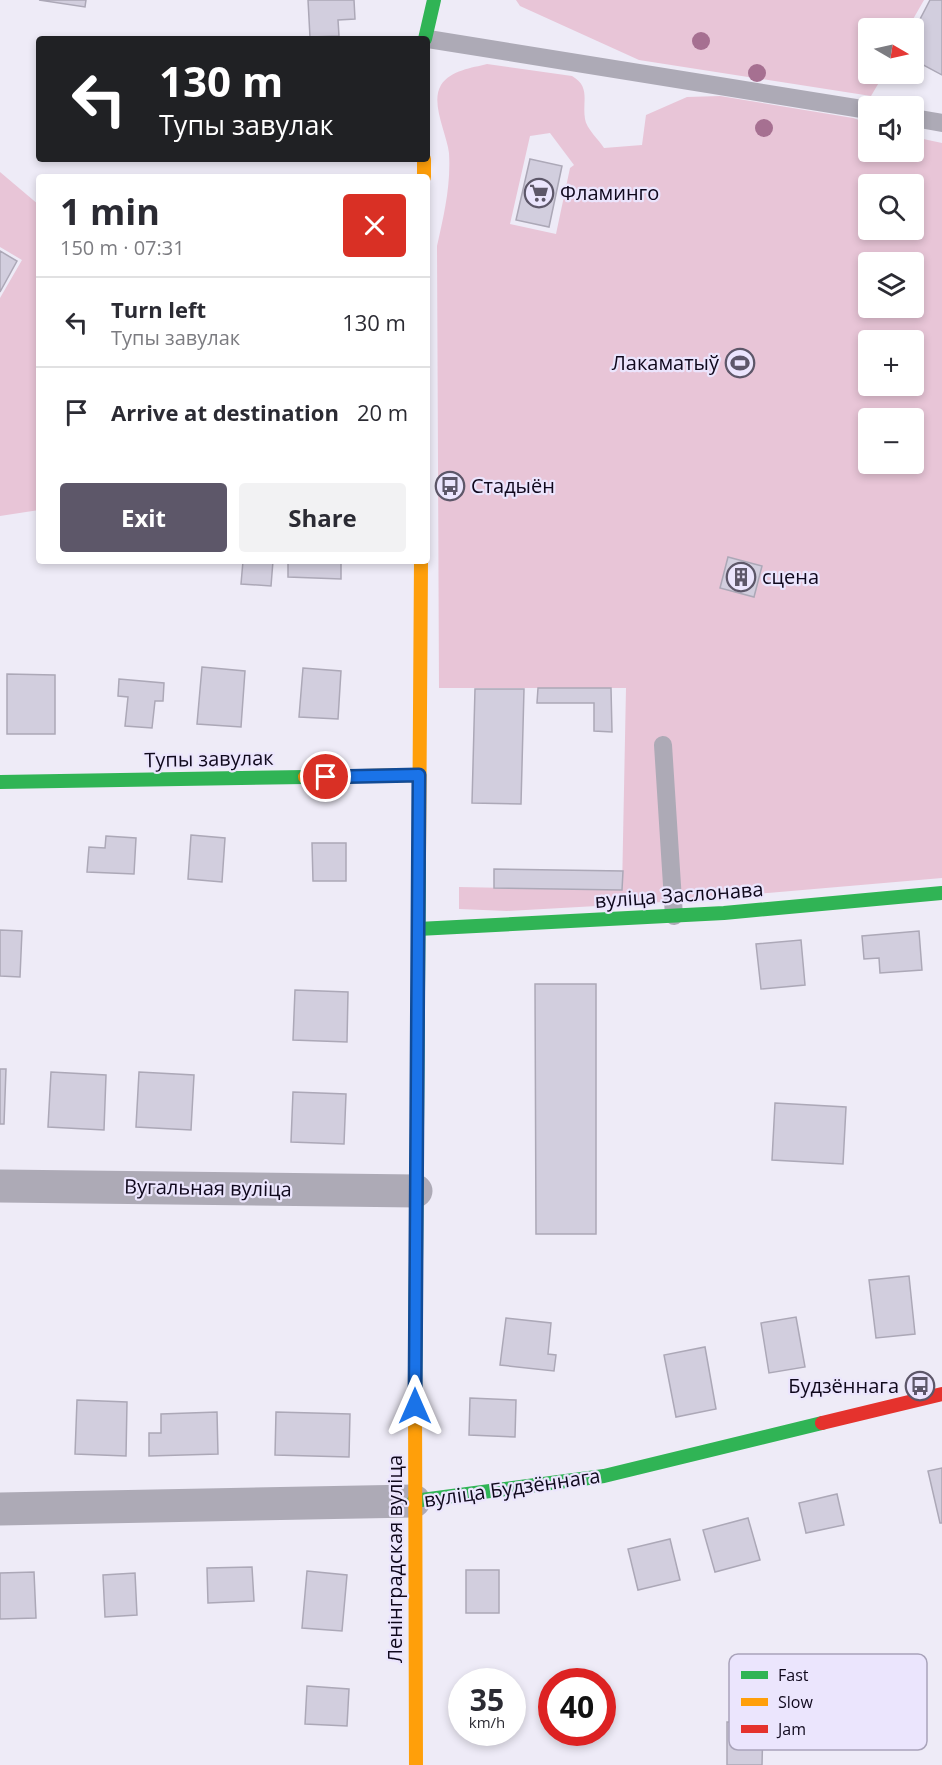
<!DOCTYPE html>
<html lang="en">
<head>
<meta charset="utf-8">
<style>
	body { margin:0; font-family:"Open Sans",sans-serif; background:#f2f2f3; color:#2b2b33; height:100vh; display:flex; flex-direction:column; font-size:22px; white-space:nowrap }
	* { box-sizing:border-box; margin:0 }
	p { font-size:20px; color:#7c7c81 }
	.icon { flex:none; width:33px; height:33px; fill:none; stroke:currentColor; stroke-width:2; stroke-linecap:round; stroke-linejoin:round }
	.map { position:relative; flex:1; overflow:hidden }
	.panel { position:absolute; left:36px; top:174px; width:394px; height:390px; display:flex; flex-direction:column; background:#fff; border-radius:6px; box-shadow:0 3px 9px #0003 }
	.panel>* { flex:none }
	.top-card { position:absolute; left:36px; top:36px; width:394px; height:126px; border-radius:6px; box-shadow:0 3px 9px #0003; background:#202124; color:#fff; overflow:hidden }
	.needle { width:39px; rotate:99deg }
	.fabs { position:absolute; left:858px; top:18px; display:grid; gap:12px }
	.fabs a { display:grid; place-items:center; width:66px; height:66px; border-radius:6px; background:#fff; box-shadow:0 3px 9px #0003; font-size:30px }
	.speed { position:absolute; left:448px; top:1668px; display:flex; gap:12px; font-size:30px; font-weight:700; text-align:center }
	.speed>* { display:grid; place-content:center; width:78px; height:78px; border-radius:50%; background:#fff; box-shadow:0 3px 9px #0003; line-height:1 }
	.speed small { font-size:15px; font-weight:400 }
	.speed .limit { border:9px solid #d22; background:#fff; color:#111 }
	.pin { position:absolute; display:grid; place-items:center; width:51px; height:51px; color:#fff; margin:-26px; border:3px solid #fff; border-radius:50%; box-shadow:0 2px 6px #0007 }
	.me { position:absolute; width:66px; margin:-33px; rotate:0deg; stroke-linejoin:round; filter:drop-shadow(0 0 4px #0008) }
	.turn { display:flex; align-items:center; gap:21px; height:126px; padding:0 24px; font-size:27px }
	.turn .icon { width:78px; height:78px; stroke-width:2.5 }
	.turn b { display:block; font-size:42px; line-height:51px }
	.round { display:grid; place-items:center; flex:none; width:63px; height:63px; border-radius:6px; background:#f2f2f3 }
	.overview { display:flex; align-items:center; justify-content:space-between; height:102px; padding:0 24px }
	h1 { font-size:36px; font-weight:700; line-height:45px }
	.button { display:flex; gap:12px; margin-top:auto; padding:12px 24px }
	.button a { flex:1; height:69px; border-radius:6px; background:#5d5769; color:#fff; font-size:24px; font-weight:700; line-height:69px; text-align:center }
	.button a+a { background:#f2f2f3; color:#2b2b33 }
	ul { padding:0; list-style:none }
	li { display:flex; align-items:center; gap:18px; height:90px; padding:0 24px; border-top:2px solid #e1e1e2 }
	li div { flex:1 }
	li b { display:block; font-size:22px }
	li em { font-style:normal }
	.map>svg:first-child { display:block }
	.green { fill:#e8c5d7; fill-rule:evenodd }
	.building { fill:#d2cede; stroke:#aca8b7; stroke-width:1.5 }
	.lines { fill:none; stroke-linecap:round; stroke-linejoin:round }
	.lane { stroke:#adaab6; stroke-width:18 }
	.street { stroke:#adaab6; stroke-width:33 }
	.fast { stroke:#30b455; stroke-width:14 }
	.slow { stroke:#ff9f0a; stroke-width:14 }
	.jam { stroke:#e5322d; stroke-width:14 }
	.tree { fill:#a67091 }
	.route-casing { stroke:#114b97; stroke-width:15 }
	.route { stroke:#1a73e8; stroke-width:10 }
	.labels { text-anchor:middle; stroke-width:4.5; stroke-linejoin:round; paint-order:stroke }
	.poi-label { font-size:20px; fill:#0f081c; stroke:#ebe5fd; text-anchor:start }
	.street-label { font-size:20px; fill:#0f081c; stroke:#ebe5fd }
	.key { fill:#ebe5fd; stroke:#a9a3ba; stroke-width:1.5 }
	.key-label { font-size:16px; fill:#0f081c }
</style>
</head>
<body>
<div class="map">
<svg width="942" height="1765" viewBox="0 0 942 1765">
	<rect width="100%" height="100%" fill="#eeebf7"/>
	<!-- green -->
	<g class="green">
		<path d="M516,0H924L908,28H868V74H884L871,96L639,60L520,6Z"/>
		<path d="M487,64L572,76C591,87 582,101 585,119C586,128 599,140 604,148L642,145L646,115L687,97L720,96L853,118L868,123V152H914V137L942,143V878L650,903L507,911L459,909V887L622,890L626,688H439L437,246C444,215 451,185 449,153C447,134 430,103 441,85C451,70 472,68 487,64ZM550,133L574,165L570,168L556,234L510,224L530,136ZM868,184H914V230H868ZM868,262H914V308H868ZM868,340H914V386H868ZM868,418H914V464H868Z"/>
		<path d="M0,172L39,205V510L0,516V298L22,260L0,247Z"/>
	</g>
	<!-- building -->
	<g class="building">
		<path d="M39,0H86L85,7Z"/>
		<path d="M308,0H354L355,19L338,20L339,36L310,37Z"/>
		<path d="M930,0H942V75L914,60V41L920,29L916,27Z"/>
		<path d="M530,159L562,166L549,227L516,220Z"/>
		<path d="M0,251L17,261L0,292Z"/>
		<path d="M728,557L762,566L754,597L720,588Z"/>
		<path d="M243,561H273L271,586L241,584Z"/>
		<path d="M288,561H341V579L288,577Z"/>
		<path d="M202,667L245,671L241,727L197,724Z"/>
		<path d="M303,668L341,671L338,719L299,717Z"/>
		<path d="M7,674L55,675V734H7Z"/>
		<path d="M119,679L164,683L163,701H155L152,728L125,726L128,697L118,696Z"/>
		<path d="M538,688H611L612,732L594,731V703H537Z"/>
		<path d="M475,689H524L521,804L472,803Z"/>
		<path d="M191,835L225,838L222,882L188,879Z"/>
		<path d="M106,836L136,838L134,874L87,872L89,847L105,848Z"/>
		<path d="M312,843H346V881H313Z"/>
		<path d="M494,869L623,871L622,890L494,888Z"/>
		<path d="M0,930L22,931L20,977L0,976Z"/>
		<path d="M919,931L922,970L880,973L879,958L864,959L862,936Z"/>
		<path d="M801,940L805,985L761,989L756,944Z"/>
		<path d="M535,984H596V1234H536Z"/>
		<path d="M295,990L348,992L347,1042L293,1040Z"/>
		<path d="M0,1069H6L4,1124H0Z"/>
		<path d="M51,1072L106,1075L104,1130L48,1127Z"/>
		<path d="M139,1072L194,1075L191,1130L136,1127Z"/>
		<path d="M293,1092L346,1094L344,1144L291,1142Z"/>
		<path d="M775,1103L846,1107L843,1164L772,1160Z"/>
		<path d="M909,1276L915,1334L876,1338L869,1280Z"/>
		<path d="M796,1317L805,1367L769,1373L761,1323Z"/>
		<path d="M506,1318L551,1323L548,1354L556,1355L554,1371L500,1365Z"/>
		<path d="M705,1347L716,1409L676,1417L664,1355Z"/>
		<path d="M470,1398L516,1400L515,1437L469,1435Z"/>
		<path d="M77,1400L127,1402L126,1456L75,1454Z"/>
		<path d="M217,1412L218,1454L149,1456V1433H161V1414Z"/>
		<path d="M276,1412L350,1414L349,1457L275,1455Z"/>
		<path d="M942,1468V1523H940L928,1471Z"/>
		<path d="M837,1494L844,1525L806,1533L799,1503Z"/>
		<path d="M748,1518L760,1560L715,1572L703,1530Z"/>
		<path d="M670,1539L680,1580L638,1590L628,1549Z"/>
		<path d="M252,1567L254,1601L208,1603L207,1568Z"/>
		<rect x="466" y="1570" width="33" height="43"/>
		<path d="M307,1571L347,1575L342,1631L302,1628Z"/>
		<path d="M34,1572L36,1618L0,1619V1573Z"/>
		<path d="M135,1573L137,1615L105,1617L103,1575Z"/>
		<path d="M307,1686L349,1689L347,1726L305,1724Z"/>
		<path d="M727,1722L763,1723L762,1765H727Z"/>
	</g>
	<g class="lines">
		<!-- lane -->
		<g class="lane">
			<path d="M428,39L868,110"/>
			<path d="M914,118L942,123"/>
			<path d="M663,745L674,916"/>
		</g>
		<!-- street -->
		<g class="street">
			<path d="M0,1186L416,1191"/>
			<path d="M0,1509L414,1501"/>
		</g>
		<!-- fast -->
		<g class="fast">
			<path d="M425,39L434,0"/>
			<path d="M0,782L305,777"/>
			<path d="M418,929L724,913L942,893"/>
			<path d="M415,1396L419,858"/>
			<path d="M414,1501L604,1476L822,1423"/>
		</g>
		<!-- slow -->
		<g class="slow">
			<path d="M424,159V177"/>
			<path d="M305,777L419,775"/>
			<path d="M419,858L421,561"/>
			<path d="M415,1396L416,1765"/>
		</g>
		<!-- jam -->
		<path class="jam" d="M822,1423L942,1394"/>
	</g>
	<!-- trees -->
	<g class="tree">
		<circle cx="701" cy="41" r="9"/>
		<circle cx="757" cy="73" r="9"/>
		<circle cx="764" cy="128" r="9"/>
	</g>
	<g class="lines">
		<!-- route casing -->
		<g class="route-casing">
			<path id="route" d="M326,777L419,775L415,1406"/>
		</g>
		<!-- route -->
		<use href="#route" class="route"/>
	</g>
	<!-- icons -->
	<defs>
		<g id="supermarket-ring" transform="scale(1.5)"><circle r="9.5" fill="#ebe5fd" stroke="#5d5769" stroke-width="1.5"/><path d="M-6-5.5h2.5l.6 2H6L4.5 2H-2.5L-4.4-4H-6ZM-1.5 3.2a1.3 1.3 0 1 0 .1 0ZM3 3.2a1.3 1.3 0 1 0 .1 0Z" fill="#5d5769"/></g>
		<g id="stadium-ring" transform="scale(1.5)"><circle r="9.5" fill="#ebe5fd" stroke="#5d5769" stroke-width="1.5"/><path d="M0-5a6.5 5 0 1 0 0 10a6.5 5 0 1 0 0-10ZM-3.5-1.8h7v3.6h-7Z" fill="#5d5769"/></g>
		<g id="bus-ring" transform="scale(1.5)"><circle r="9.5" fill="#ebe5fd" stroke="#5d5769" stroke-width="1.5"/><path d="M-5-6H5V4H4V6H2V4H-2V6H-4V4H-5ZM-3.5-4V0h7V-4ZM-3.5 1.2v1.5H-2V1.2ZM2 1.2v1.5H3.5V1.2Z" fill="#5d5769"/></g>
		<g id="building-ring" transform="scale(1.5)"><circle r="9.5" fill="#ebe5fd" stroke="#5d5769" stroke-width="1.5"/><path d="M-4-6H4V6H1V3H-1V6H-4ZM-2.5-4.3h1.7v1.8h-1.7ZM.8-4.3h1.7v1.8H.8ZM-2.5-1h1.7V.8h-1.7ZM.8-1h1.7V.8H.8Z" fill="#5d5769"/></g>
	</defs>
	<g fill-rule="evenodd">
		<use href="#supermarket-ring" x="539" y="193"/>
		<use href="#stadium-ring" x="740" y="363"/>
		<use href="#bus-ring" x="450" y="486"/>
		<use href="#building-ring" x="741" y="577"/>
		<use href="#bus-ring" x="920" y="1386"/>
	</g>
	<g class="labels">
		<!-- poi labels -->
		<g class="poi-label">
			<text x="560" y="200">Фламинго</text>
			<text x="719" y="370" text-anchor="end">Лакаматыў</text>
			<text x="471" y="493">Стадыён</text>
			<text x="762" y="584">сцена</text>
			<text x="899" y="1393" text-anchor="end">Будзённага</text>
		</g>
		<!-- street labels -->
		<g class="street-label">
			<text transform="translate(209 759) rotate(-1)" y="7">Тупы завулак</text>
			<text transform="translate(679 895) rotate(-4)" y="7">вуліца Заслонава</text>
			<text transform="translate(208 1188) rotate(1)" y="7">Вугальная вуліца</text>
			<text transform="translate(512 1488) rotate(-8)" y="7">вуліца Будзённага</text>
			<text transform="translate(395 1559) rotate(-90)" y="7">Ленінградская вуліца</text>
		</g>
	</g>
	<!-- legend -->
	<rect x="729" y="1654" width="198" height="96" rx="9" class="key"/>
	<rect x="741" y="1671" width="27" height="8" fill="#30b455"/>
	<rect x="741" y="1698" width="27" height="8" fill="#ff9f0a"/>
	<rect x="741" y="1725" width="27" height="8" fill="#e5322d"/>
	<g class="key-label">
		<text x="778" y="1681">Fast</text>
		<text x="778" y="1708">Slow</text>
		<text x="778" y="1735">Jam</text>
	</g>
</svg>
<div class="fabs">
<a><svg class="needle" viewBox="-14 -14 28 28"><path d="M0-13l5 13h-10z" fill="#e53935"/><path d="M0 13l5-13h-10z" fill="#7c7c81"/></svg></a>
<a><svg class="icon" aria-label="sound" viewBox="0 0 24 24"><path d="M4 9h4l5-4v14l-5-4H4zM17 9q2 3 0 6"/></svg></a>
<a><svg class="icon" aria-label="search" viewBox="0 0 24 24"><circle cx="10" cy="10" r="6"/><path d="M15 15l6 6"/></svg></a>
<a><svg class="icon" aria-label="layers" viewBox="0 0 24 24"><path d="M12 4l9 5-9 5-9-5zM3 14l9 5 9-5"/></svg></a>
<a>+</a>
<a>−</a>
</div>
<div class="speed"><div>35<small>km/h</small></div><div class="limit">40</div></div>
<div class="pin" style="left:326px;top:777px;background:#d93025"><svg class="icon" aria-label="arrive" viewBox="0 0 24 24"><path d="M6 21V4h12l-3 4 3 4H6"/></svg></div>
<svg class="me" style="left:415px;top:1406px" viewBox="-20 -20 40 40"><path d="M0-17L14 15 0 8-14 15z" fill="#1a73e8" stroke="#fff" stroke-width="4"/></svg>
<div class="top-card">
<div class="turn"><svg class="icon" aria-label="left" viewBox="0 0 24 24"><path d="M17 20v-9H6M10 6l-5 5 5 5"/></svg><div><b>130 m</b>Тупы завулак</div></div>
</div>
<section class="panel">
<div class="overview"><div><h1>1 min</h1><p>150 m · 07:31</p></div><a class="round" style="background:#d93025;color:#fff"><svg class="icon" aria-label="close" viewBox="0 0 24 24"><path d="M6 6l12 12M18 6L6 18"/></svg></a></div>
<ul>
<li><svg class="icon" aria-label="left" viewBox="0 0 24 24"><path d="M17 20v-9H6M10 6l-5 5 5 5"/></svg><div><b>Turn left</b><p>Тупы завулак</p></div><em>130 m</em></li>
<li><svg class="icon" aria-label="arrive" viewBox="0 0 24 24"><path d="M6 21V4h12l-3 4 3 4H6"/></svg><div><b>Arrive at destination</b></div><em>20 m</em></li>
</ul>
<div class="button"><a>Exit</a><a>Share</a></div>
</section>
</div>
</body>
</html>
